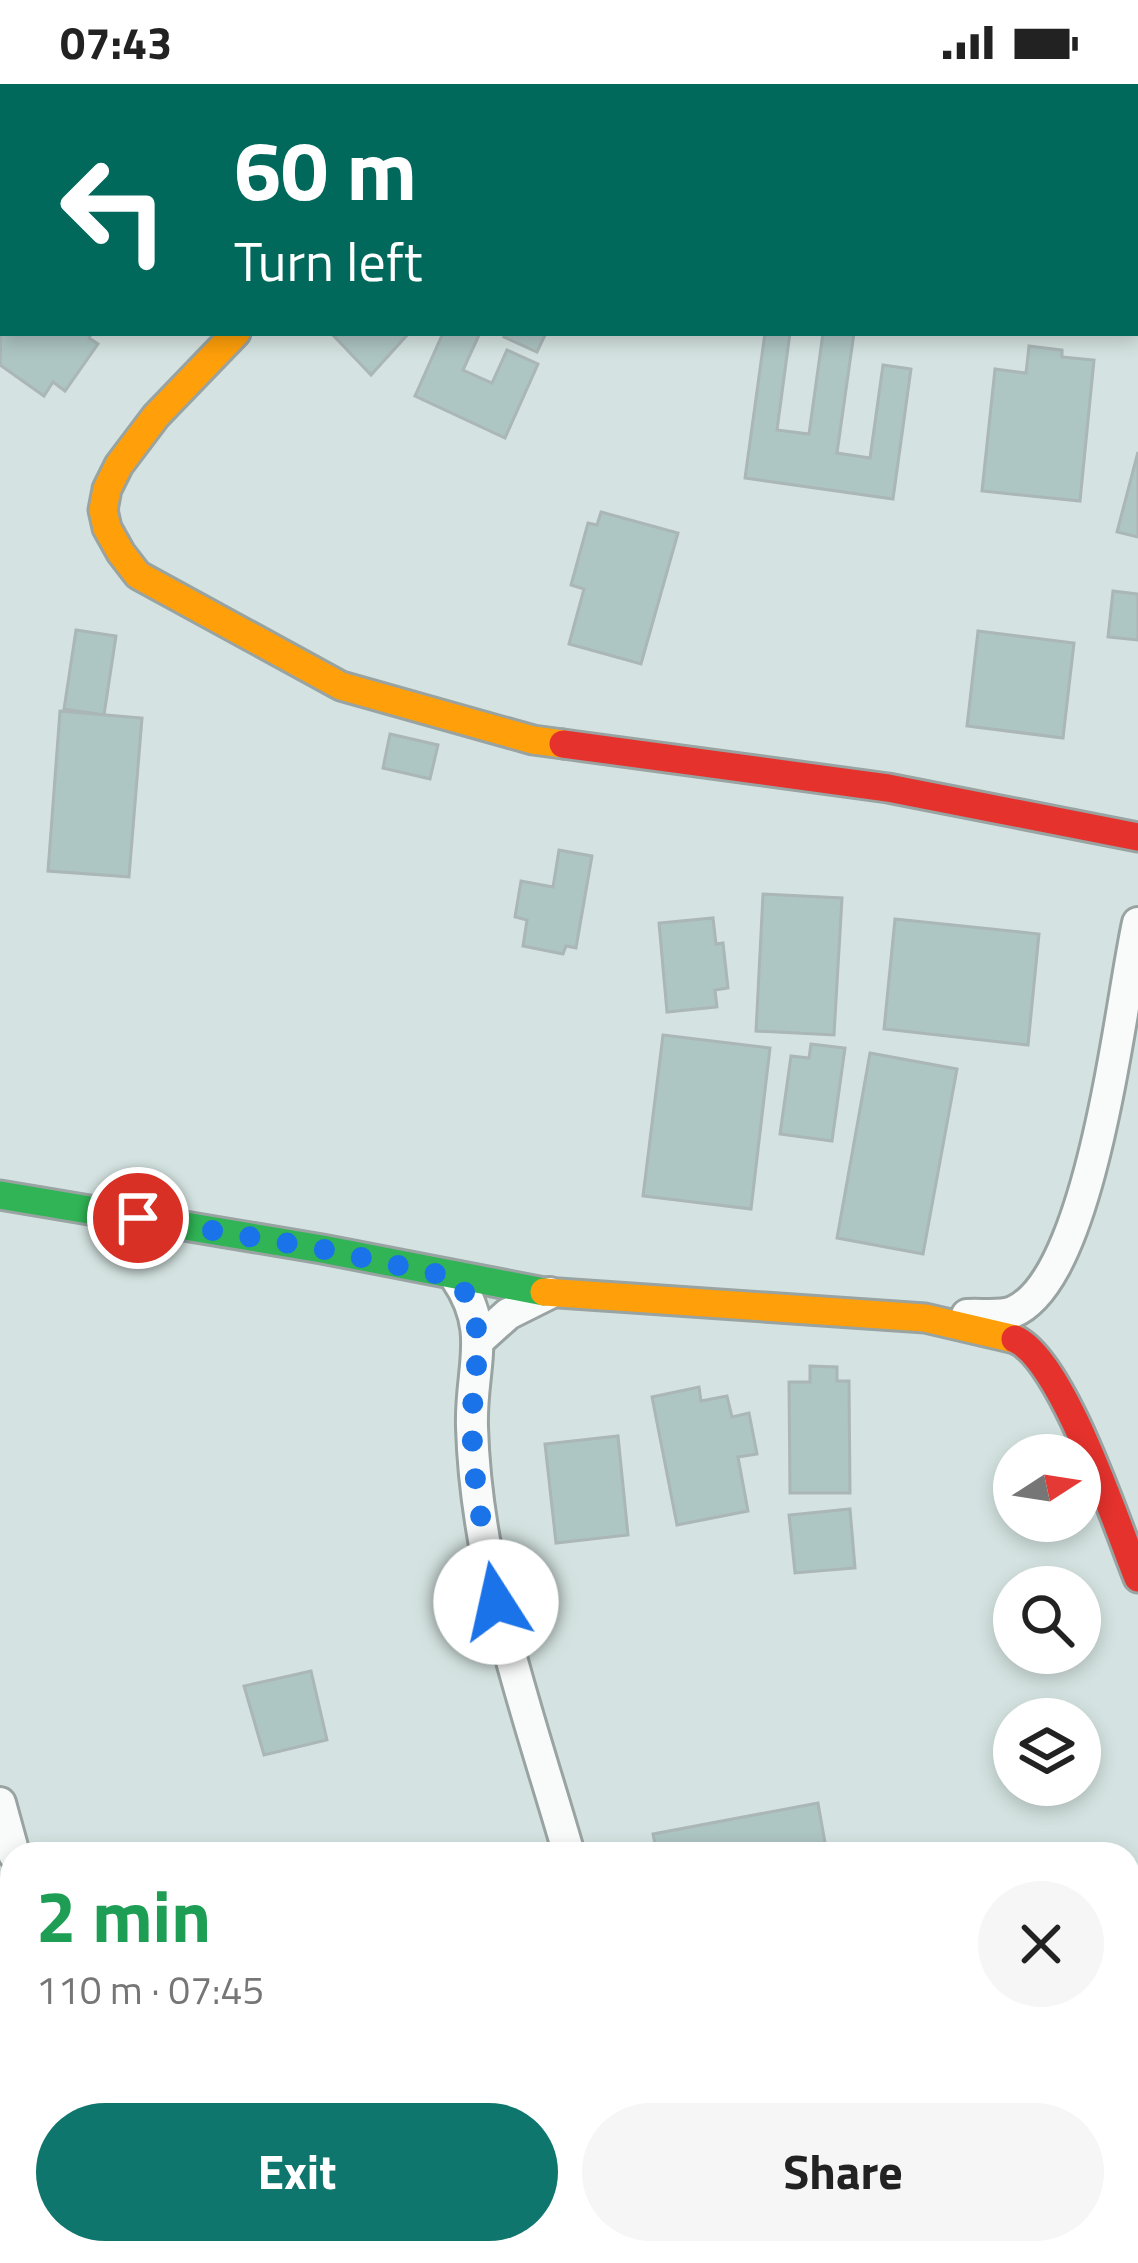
<!DOCTYPE html>
<html lang="en">
<head>
<meta charset="utf-8">
<style>
	body { margin:0; font-family:"Titillium Web",sans-serif; background:#f6f6f6; color:#222; height:100vh; display:flex; flex-direction:column; font-size:45px; white-space:nowrap }
	* { box-sizing:border-box; margin:0 }
	p { font-size:39px; color:#767676 }
	.icon { flex:none; width:66px; height:66px; fill:none; stroke:currentColor; stroke-width:2; stroke-linecap:round; stroke-linejoin:round }
	.map { position:relative; flex:1; overflow:hidden }
	.details { position:absolute; left:0px; top:1758px; width:1140px; height:423px; display:flex; flex-direction:column; background:#fff; border-radius:36px 36px 0 0; box-shadow:0 6px 18px #0003 }
	.details>* { flex:none }
	.top-card { position:absolute; left:0px; top:0px; width:1140px; height:252px; box-shadow:0 6px 18px #0003; background:#00695c; color:#fff; overflow:hidden }
	.needle { width:78px; rotate:78deg }
	.tools { position:absolute; left:993px; top:1350px; display:grid; gap:24px }
	.tools a { display:grid; place-items:center; width:108px; height:108px; border-radius:50%; background:#fff; box-shadow:0 6px 18px #0003; font-size:60px }
	.pin { position:absolute; display:grid; place-items:center; width:102px; height:102px; color:#fff; margin:-51px; border:6px solid #fff; border-radius:50%; box-shadow:0 3px 12px #0007 }
	.me { position:absolute; width:132px; margin:-66px; rotate:350deg; stroke-linejoin:round; filter:drop-shadow(0 0 9px #0008) }
	.turn { display:flex; align-items:center; gap:42px; height:252px; padding:0 36px; font-size:54px }
	.turn .icon { width:156px; height:156px; stroke-width:2.5 }
	.turn b { display:block; font-size:84px; line-height:102px }
	.round { display:grid; place-items:center; flex:none; width:126px; height:126px; border-radius:63px; background:#f6f6f6 }
	.headline { display:flex; align-items:center; justify-content:space-between; height:204px; padding:0 36px }
	h1 { font-size:72px; font-weight:700; line-height:90px; color:#1e9e55 }
	.primary-button { display:flex; gap:24px; margin-top:auto; padding:24px 36px }
	.primary-button a { flex:1; height:138px; border-radius:72px; background:#0f766e; color:#fff; font-size:48px; font-weight:700; line-height:138px; text-align:center }
	.primary-button a+a { background:#f6f6f6; color:#222 }
	.status { display:flex; justify-content:space-between; align-items:center; height:84px; padding:0 60px; background:#fff; direction:ltr }
	.status svg { height:33px; fill:currentColor }
	.map>svg:first-child { display:block }
	.building { fill:#adc5c3; stroke:#abb6b6; stroke-width:3 }
	.lines { fill:none; stroke-linecap:round; stroke-linejoin:round }
	.street-casing { stroke:#98a3a2; stroke-width:36 }
	.fast-casing { stroke:#98a3a2; stroke-width:33 }
	.slow-casing { stroke:#98a3a2; stroke-width:33 }
	.jam-casing { stroke:#98a3a2; stroke-width:33 }
	.street { stroke:#f9fbfa; stroke-width:30 }
	.fast { stroke:#30b455; stroke-width:27 }
	.slow { stroke:#ff9f0a; stroke-width:27 }
	.jam { stroke:#e5322d; stroke-width:27 }
	.route { stroke:#1a73e8; stroke-width:21; stroke-dasharray:0 37.8 }
</style>
</head>
<body>
<div class="status"><b>07:43</b><svg viewBox="0 0 49 12"><path d="M0 12V9h3v3zM5 12V6h3v6zM10 12V3h3v9zM15 12V0h3v12zM26 1h20v11H26zM47 4h2v5h-2z"/></svg></div>
<div class="map">
<svg width="1138" height="2179" viewBox="0 0 1138 2179">
	<rect width="100%" height="100%" fill="#d4e3e1"/>
	<!-- building -->
	<g class="building">
		<path d="M582,0H739L579,3Z"/>
		<path d="M3,181V249H92L89,254L98,260L65,307L53,298L44,312L0,281Z"/>
		<path d="M331,249H409L371,291Z"/>
		<path d="M443,249H480L463,286L492,299L507,266L538,280L505,354L415,312Z"/>
		<path d="M506,249H546L537,268L504,253Z"/>
		<path d="M765,249H790L777,346L809,350L823,249H854L837,369L870,374L883,281L911,285L893,415L745,394Z"/>
		<path d="M1029,262L1062,266V273L1094,276L1080,417L982,407L995,285L1026,289Z"/>
		<path d="M1138,368V453L1117,448Z"/>
		<path d="M601,428L678,449L641,580L569,560L584,505L571,501L588,439L597,441Z"/>
		<path d="M1113,507L1138,510V556L1108,553Z"/>
		<path d="M76,546L116,552L104,631L64,625Z"/>
		<path d="M978,547L1074,559L1063,654L967,642Z"/>
		<path d="M60,627L142,634L129,793L48,787Z"/>
		<path d="M390,650L438,661L430,695L383,684Z"/>
		<path d="M559,766L592,772L576,864L566,862L563,870L523,862L527,836L515,833L521,797L553,803Z"/>
		<path d="M763,810L842,814L834,951L756,947Z"/>
		<path d="M713,834L716,860L723,859L728,904L715,906L717,923L667,928L659,839Z"/>
		<path d="M895,835L1039,850L1028,961L884,945Z"/>
		<path d="M663,951L770,964L751,1125L643,1112Z"/>
		<path d="M811,960L845,964L832,1057L780,1050L791,972L809,974Z"/>
		<path d="M870,969L957,985L923,1170L837,1154Z"/>
		<path d="M810,1282L837,1283V1297H849L850,1409H790L789,1298H810Z"/>
		<path d="M699,1303L701,1317L727,1312L732,1333L749,1329L757,1370L738,1373L748,1427L677,1441L652,1313Z"/>
		<path d="M618,1352L628,1451L556,1459L545,1360Z"/>
		<path d="M850,1425L855,1484L795,1489L789,1431Z"/>
		<path d="M311,1587L327,1656L264,1671L244,1602Z"/>
		<path d="M818,1719L827,1770H657L653,1750Z"/>
		<path d="M415,2169L417,2179H366L413,2169Z"/>
		<path d="M798,2169H875L876,2179H799Z"/>
		<path d="M924,2169H1006L1007,2179H925Z"/>
		<path d="M1036,2169H1117L1118,2179H1037Z"/>
	</g>
	<g class="lines">
		<!-- street casing -->
		<g class="street-casing">
			<g id="street">
				<path d="M464,3L466,0"/>
				<path d="M1137,216H1138"/>
				<path d="M456,1194C493,1248 470,1284 472,1343C476,1489 529,1631 569,1770"/>
				<path d="M967,1231C980,1230 1002,1233 1013,1228C1093,1194 1120,920 1138,839"/>
				<path d="M479,1256L508,1230L550,1209"/>
				<path d="M0,1719L14,1770"/>
				<path d="M128,2169L131,2179"/>
				<path d="M690,2169L693,2179"/>
			</g>
		</g>
		<!-- fast casing -->
		<g class="fast-casing">
			<path id="fast" d="M0,1111L322,1165L544,1208"/>
		</g>
		<!-- slow casing -->
		<g class="slow-casing">
			<g id="slow">
				<path d="M236,249L156,332L119,381L107,405L103,426L107,444L121,469L138,491L341,602L533,656L563,660"/>
				<path d="M544,1208L925,1234L1015,1255"/>
			</g>
		</g>
		<!-- jam casing -->
		<g class="jam-casing">
			<g id="jam">
				<path d="M563,660L888,704L1138,753"/>
				<path d="M1015,1255C1063,1276 1117,1442 1138,1494"/>
			</g>
		</g>
		<!-- street -->
		<use href="#street" class="street"/>
		<!-- fast -->
		<use href="#fast" class="fast"/>
		<!-- slow -->
		<use href="#slow" class="slow"/>
		<!-- jam -->
		<use href="#jam" class="jam"/>
	</g>
	<g class="lines">
		<!-- route -->
		<path class="route" d="M138,1134L322,1165L456,1194C492,1247 472,1282 472,1340C472,1400 486,1460 496,1518"/>
	</g>
</svg>
<div class="tools">
<a><svg class="needle" viewBox="-14 -14 28 28"><path d="M0-13l5 13h-10z" fill="#e53935"/><path d="M0 13l5-13h-10z" fill="#767676"/></svg></a>
<a><svg class="icon" aria-label="search" viewBox="0 0 24 24"><circle cx="10" cy="10" r="6"/><path d="M15 15l6 6"/></svg></a>
<a><svg class="icon" aria-label="layers" viewBox="0 0 24 24"><path d="M12 4l9 5-9 5-9-5zM3 14l9 5 9-5"/></svg></a>
</div>
<div class="pin" style="left:138px;top:1134px;background:#d93025"><svg class="icon" aria-label="arrive" viewBox="0 0 24 24"><path d="M6 21V4h12l-3 4 3 4H6"/></svg></div>
<svg class="me" style="left:496px;top:1518px" viewBox="-20 -20 40 40"><circle r="19" fill="#fff"/><path d="M0-13L10 11 0 6-10 11z" fill="#1a73e8"/></svg>
<div class="top-card">
<div class="turn"><svg class="icon" aria-label="left" viewBox="0 0 24 24"><path d="M17 20v-9H6M10 6l-5 5 5 5"/></svg><div><b>60 m</b>Turn left</div></div>
</div>
<section class="details">
<div class="headline"><div><h1>2 min</h1><p>110 m · 07:45</p></div><a class="round"><svg class="icon" aria-label="close" viewBox="0 0 24 24"><path d="M6 6l12 12M18 6L6 18"/></svg></a></div>
<div class="primary-button"><a>Exit</a><a>Share</a></div>
</section>
</div>
</body>
</html>
